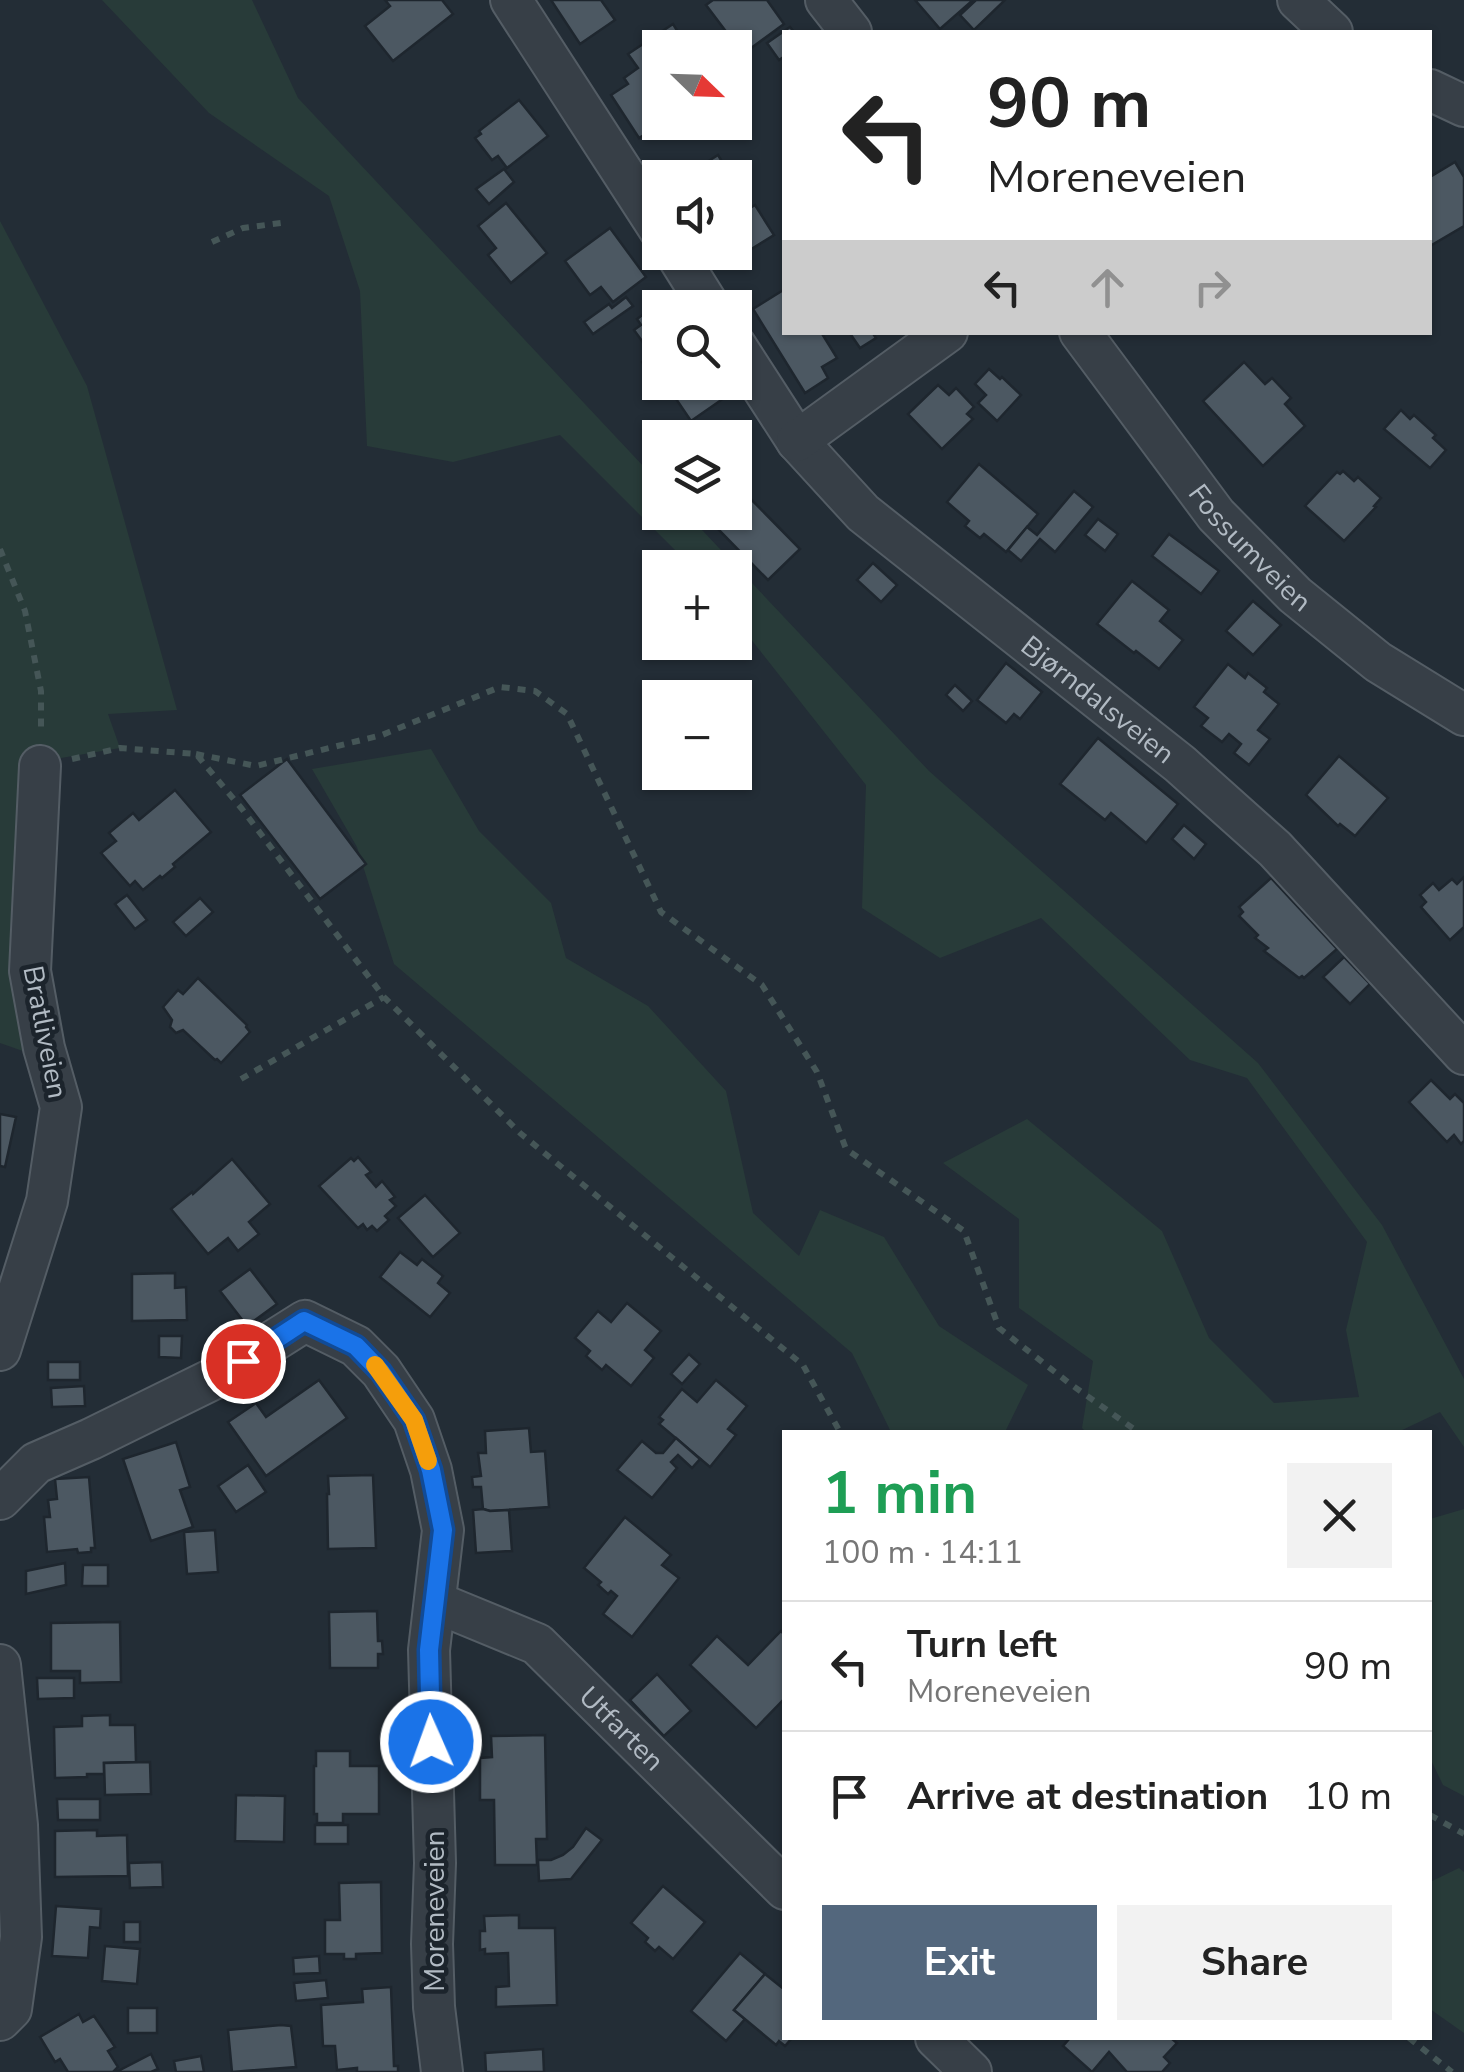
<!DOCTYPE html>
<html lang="en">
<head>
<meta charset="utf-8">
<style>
	body { margin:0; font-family:"Nunito Sans",sans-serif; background:#f2f2f2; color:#222; height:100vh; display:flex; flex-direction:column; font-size:38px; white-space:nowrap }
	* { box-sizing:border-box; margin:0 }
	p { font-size:32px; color:#767676 }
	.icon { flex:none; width:55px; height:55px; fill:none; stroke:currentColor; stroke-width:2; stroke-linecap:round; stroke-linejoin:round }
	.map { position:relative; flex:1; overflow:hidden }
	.details { position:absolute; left:782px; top:1430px; width:650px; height:610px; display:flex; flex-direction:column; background:#fff; border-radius:0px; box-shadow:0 2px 8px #0004 }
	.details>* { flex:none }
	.guide { position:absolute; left:782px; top:30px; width:650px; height:305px; border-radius:0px; box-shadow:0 2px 8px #0004; background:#fff; color:#222; overflow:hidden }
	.needle { width:65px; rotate:113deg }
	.fabs { position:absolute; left:642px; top:30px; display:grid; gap:20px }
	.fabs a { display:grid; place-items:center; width:110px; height:110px; border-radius:0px; background:#fff; box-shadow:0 2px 8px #0004; font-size:50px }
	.pin { position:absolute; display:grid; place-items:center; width:85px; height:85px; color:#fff; margin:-42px; border:5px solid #fff; border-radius:50%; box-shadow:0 2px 10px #0007 }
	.me { position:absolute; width:110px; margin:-55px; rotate:358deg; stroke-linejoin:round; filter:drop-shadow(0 0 8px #0008) }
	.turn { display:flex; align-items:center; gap:35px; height:210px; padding:0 40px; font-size:45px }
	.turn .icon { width:130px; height:130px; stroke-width:2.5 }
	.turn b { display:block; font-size:70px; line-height:85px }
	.lanes { display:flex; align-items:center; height:95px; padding:0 40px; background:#0003; justify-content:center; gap:50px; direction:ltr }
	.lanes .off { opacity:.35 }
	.round { display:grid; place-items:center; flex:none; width:105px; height:105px; border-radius:0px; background:#f2f2f2 }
	.overview { display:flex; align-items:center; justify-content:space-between; height:170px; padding:0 40px }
	h1 { font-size:60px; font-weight:700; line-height:75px; color:#1e9e55 }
	.action { display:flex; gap:20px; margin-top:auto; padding:20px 40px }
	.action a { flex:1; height:115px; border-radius:0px; background:#53677d; color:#fff; font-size:40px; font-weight:700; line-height:115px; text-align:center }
	.action a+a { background:#f2f2f2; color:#222 }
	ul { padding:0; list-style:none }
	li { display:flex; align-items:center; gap:30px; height:130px; padding:0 40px; border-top:2px solid #e0e0e0 }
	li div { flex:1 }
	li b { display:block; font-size:38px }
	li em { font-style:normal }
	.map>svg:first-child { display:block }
	.green { fill:#283b39 }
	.building { fill:#4c5862; stroke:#1e262e; stroke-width:2.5 }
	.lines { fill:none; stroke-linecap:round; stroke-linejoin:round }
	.minor-casing { stroke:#545d65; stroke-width:44 }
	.path { stroke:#455657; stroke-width:6; stroke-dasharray:8 8; stroke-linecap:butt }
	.minor { stroke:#373f47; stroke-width:40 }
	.route-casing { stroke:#114b97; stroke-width:25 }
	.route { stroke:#1a73e8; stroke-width:18 }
	.slow { stroke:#f59e0b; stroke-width:18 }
	.labels { text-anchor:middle; stroke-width:9; stroke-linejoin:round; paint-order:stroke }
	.street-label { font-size:28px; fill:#b1bac3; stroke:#1c242c }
</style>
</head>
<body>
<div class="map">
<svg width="1464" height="2072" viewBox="0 0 1464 2072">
	<rect width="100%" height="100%" fill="#232d36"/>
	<!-- green -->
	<g class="green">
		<path d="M102,0H252L298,98L660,484V512L686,513L929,771L1258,1063L1382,1225L1464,1379V1447L1440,1412L1398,1432H1086L1082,1428L1093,1361L1019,1308V1219L943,1163L1027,1119L1162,1231L1209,1338L1274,1403L1359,1397L1346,1330L1367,1242L1247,1078L1190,1060L1041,918L940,958L862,908L866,785L735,619V568L692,567L560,435L453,462L367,446L360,291L329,196L209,113Z"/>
		<path d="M0,221L87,386L177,710L108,714L120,748L55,759L40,1057L0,1043Z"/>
		<path d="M431,749L479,831L551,903L566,958L648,1006L726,1091L753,1213L799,1256L820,1210L884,1237L939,1326L1028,1385L1005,1432H891L852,1353L394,964L357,847L312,769Z"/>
		<path d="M1464,1509V1796L1443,1785L1430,1758V1519Z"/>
		<path d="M1459,1868L1464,1872V2033L1430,2009V1882Z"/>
	</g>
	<!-- building -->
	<g class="building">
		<path d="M385,0H442L453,14L393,61L365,26L390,6Z"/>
		<path d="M551,0H601L615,20L580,44Z"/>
		<path d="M713,0H767L784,24L743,54L706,5Z"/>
		<path d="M915,0H973L940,29Z"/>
		<path d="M976,0H1005L974,30L960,15Z"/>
		<path d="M673,24L688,48H660V122H682L667,132L662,124L639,138L611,95L628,84L624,78L638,68L628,54Z"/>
		<path d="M790,27L794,32H785V56L779,60L767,43Z"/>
		<path d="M519,100L548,136L507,168L498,156L492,160L475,138L481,134L479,131Z"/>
		<path d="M718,155L732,178H682Z"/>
		<path d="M1455,162L1464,177V226L1430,246V177Z"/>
		<path d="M504,169L514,182L489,204L476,189Z"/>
		<path d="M735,182L750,207L735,217Z"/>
		<path d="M506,203L547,253L511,283L488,255L496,248L478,226Z"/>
		<path d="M755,205L774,235L729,263L722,252H735V217Z"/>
		<path d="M610,228L646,277L613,302L601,287L590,295L565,261Z"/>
		<path d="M785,289V332H821L837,358L822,367L828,378L805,393L753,309Z"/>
		<path d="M626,297L633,306L593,334L584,322L609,304L612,308Z"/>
		<path d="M664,299L670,308H660V382H718L727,396L691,421L670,390L664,394L642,362L652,355L634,330L641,325L637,319Z"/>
		<path d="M849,332H872L876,338L860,348Z"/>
		<path d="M1244,362L1265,384L1272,378L1291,398L1285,404L1305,426L1263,466L1203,401Z"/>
		<path d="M989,369L1000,379L1002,377L1021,395L997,421L978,403L986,395L975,384Z"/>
		<path d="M938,385L949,395L956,388L974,407L967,414L973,419L942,449L908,414Z"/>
		<path d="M1401,410L1410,419L1414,415L1436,435L1433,438L1446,450L1430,468L1384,429Z"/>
		<path d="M979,464L1038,514L1006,552L984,534L980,538L965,526L969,521L947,502Z"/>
		<path d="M1343,471L1354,481L1358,477L1381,498L1374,506L1376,507L1344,541L1305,506L1337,472L1340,474Z"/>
		<path d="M739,487L800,549L768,580L714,525L725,512H735V491Z"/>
		<path d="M1074,491L1093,507L1055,552L1040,539L1021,561L1008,550L1027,527L1037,535Z"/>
		<path d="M1098,519L1118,534L1105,551L1085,535Z"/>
		<path d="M1169,534L1219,571L1201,594L1152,556Z"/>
		<path d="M873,563L897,585L881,602L857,580Z"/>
		<path d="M1132,581L1169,610L1160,621L1183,640L1159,669L1136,651L1134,653L1097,624Z"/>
		<path d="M1253,601L1281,625L1253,655L1226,631Z"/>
		<path d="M1006,663L1042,692L1020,719L1014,714L1006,723L977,700Z"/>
		<path d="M1228,664L1245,678L1248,673L1267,688L1264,692L1279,704L1258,730L1270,739L1249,765L1234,753L1241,744L1229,734L1222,742L1201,726L1208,718L1194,707Z"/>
		<path d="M955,685L972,701L963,711L946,695Z"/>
		<path d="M1098,738L1178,804L1146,843L1111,813L1105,820L1060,784Z"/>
		<path d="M1339,756L1388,798L1355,836L1340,824L1338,826L1306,795Z"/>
		<path d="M287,759L366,864L320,899L240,795Z"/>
		<path d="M175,790L211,832L173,864L175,867L162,878L160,876L143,890L135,881L130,886L101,853L116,841L109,833L133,813L139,820Z"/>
		<path d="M1184,825L1206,844L1194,859L1172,839Z"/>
		<path d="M1464,877V927L1450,940L1421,907L1426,902L1420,895L1433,883L1439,890L1452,879L1457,884Z"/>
		<path d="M1271,878L1337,949L1304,978L1302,976L1299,978L1264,951L1268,948L1255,938L1258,935L1239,916L1243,912L1239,907Z"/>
		<path d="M127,895L147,920L135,929L115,904Z"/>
		<path d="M200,898L213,912L186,936L173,922Z"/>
		<path d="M1344,957L1370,984L1350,1004L1323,977Z"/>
		<path d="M198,978L247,1025L246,1027L250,1032L221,1063L217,1059L215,1060L183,1030L176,1033L170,1027L172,1020L163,1007L178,990L183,994Z"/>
		<path d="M1431,1080L1450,1099L1455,1094L1464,1103V1141L1461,1144L1454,1135L1447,1142L1409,1102Z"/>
		<path d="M0,1114L16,1117L5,1167L0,1166Z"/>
		<path d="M358,1157L371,1172L366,1175L376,1187L382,1181L395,1197L390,1200L396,1206L385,1216L389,1220L377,1231L372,1226L367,1230L363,1224L358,1228L319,1186L351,1158L354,1161Z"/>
		<path d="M232,1159L270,1204L249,1222L259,1234L238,1251L228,1238L208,1254L171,1209L192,1192L193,1194Z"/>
		<path d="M425,1195L460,1233L433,1257L398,1218Z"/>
		<path d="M400,1252L417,1265L422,1259L443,1276L438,1283L450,1293L430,1317L380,1277Z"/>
		<path d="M250,1269L277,1304L247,1326L220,1291Z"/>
		<path d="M175,1273V1288L186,1287L187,1320L132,1321V1274Z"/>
		<path d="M627,1303L661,1331L645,1350L654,1358L631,1386L606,1365L602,1370L586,1356L590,1351L575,1338L598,1311L611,1322Z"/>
		<path d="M159,1336H182L181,1358L159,1357Z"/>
		<path d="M689,1354L700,1364L682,1384L671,1374Z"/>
		<rect x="48" y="1362" width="32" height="18"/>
		<path d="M319,1380L347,1418L266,1476L228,1422L256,1403L266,1417Z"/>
		<path d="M716,1380L747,1406L728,1429L736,1435L710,1467L659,1424L663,1420L659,1417L682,1389L697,1402Z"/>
		<path d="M84,1386L85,1406L52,1407L51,1388Z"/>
		<path d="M529,1428L531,1452L545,1451L549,1507L490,1511L483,1509L481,1487H473L472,1477L481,1476L478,1453H486L485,1431Z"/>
		<path d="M676,1438L700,1459L692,1468L678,1455L671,1462L677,1468L652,1498L617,1470L642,1441L656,1453H663Z"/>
		<path d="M176,1442L190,1487L180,1490L193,1527L151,1541L123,1459Z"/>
		<path d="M248,1465L266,1492L236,1512L218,1486Z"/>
		<path d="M373,1475L376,1548L328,1549L327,1494H329L328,1476Z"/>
		<path d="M89,1477L95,1548H91V1552L78,1553L77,1549L47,1552L44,1517H50L48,1500L57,1499L55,1479Z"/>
		<path d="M483,1509L490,1511L509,1510L512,1551L476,1553L473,1510Z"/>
		<path d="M625,1517L671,1555L662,1565L679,1578L632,1637L603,1614L617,1596L611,1591L608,1594L598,1585L601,1582L584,1568Z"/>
		<path d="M215,1530L218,1572L187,1574L184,1532Z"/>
		<path d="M65,1563L66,1585L26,1594V1571Z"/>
		<path d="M83,1565H108V1586H82Z"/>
		<path d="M377,1611L378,1641H382L383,1654H378V1668H330L329,1612Z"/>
		<path d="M120,1622L121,1682L80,1683V1671H51V1623Z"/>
		<path d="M781,1631L785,1635V1698L756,1728L690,1665L717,1636L748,1665Z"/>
		<path d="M657,1674L691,1711L664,1736L630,1700Z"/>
		<path d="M37,1678H74V1698L38,1699Z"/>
		<path d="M110,1715V1725H135L136,1762L104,1763V1774H87V1777L55,1778L54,1727L82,1726V1716Z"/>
		<path d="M545,1735L547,1839H536L537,1865H495L494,1800H480V1758L492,1757L491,1736Z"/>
		<path d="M316,1751H350V1766H379V1814H343V1823H317V1814H314V1766H316Z"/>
		<path d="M150,1762L151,1794L105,1795L104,1763Z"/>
		<path d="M236,1795L285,1796L284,1842L235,1841Z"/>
		<path d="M57,1799H100V1820H58Z"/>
		<rect x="315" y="1825" width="33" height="19"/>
		<path d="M586,1828L602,1840L571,1879L539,1881L538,1860H551L563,1855L573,1847Z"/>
		<path d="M97,1830V1836L127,1835L128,1876L55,1877V1831Z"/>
		<path d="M162,1862L163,1887L130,1888L129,1863Z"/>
		<path d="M381,1882L382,1953L356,1954V1959H344V1954H325V1920H340L339,1883Z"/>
		<path d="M663,1886L705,1922L673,1959L659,1947L655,1951L645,1942L648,1938L631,1923Z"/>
		<path d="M56,1906L101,1909L100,1928L90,1927L88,1958L52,1956Z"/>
		<path d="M519,1915V1928H555L557,2005L496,2007V1987L509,1986L508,1953L485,1954V1949L480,1950V1931H485L484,1916Z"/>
		<rect x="124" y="1922" width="16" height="20"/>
		<path d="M105,1946L140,1949L137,1984L102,1981Z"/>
		<path d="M740,1953L765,1974L734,2010L745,2019L726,2041L691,2011Z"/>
		<path d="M319,1956L320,1973L294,1974L293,1958Z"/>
		<path d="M765,1974L785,1990V2038H792L785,2046L779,2041L776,2045L734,2010Z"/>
		<path d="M326,1980L328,1998L296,2001L294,1983Z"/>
		<path d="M391,1987L394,2066H398V2072H357V2068L337,2070L335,2046H323L321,2005L363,2002L362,1989Z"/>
		<rect x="128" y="2008" width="29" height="25"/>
		<path d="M79,2014L83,2022L94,2016L115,2047L108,2051L118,2067L113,2072H68L60,2059L55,2062L40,2037Z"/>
		<path d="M281,2025L291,2026L296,2067L232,2072L228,2030Z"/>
		<path d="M1070,2038H1171L1177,2043L1164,2057L1170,2063L1162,2072H1127L1109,2052L1092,2072L1063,2046Z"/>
		<path d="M543,2049L544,2072H486L485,2053Z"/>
		<path d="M151,2054L158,2069L151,2072H116Z"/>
		<path d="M201,2056L204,2072H176L174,2061Z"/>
	</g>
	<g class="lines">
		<!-- minor casing -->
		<g class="minor-casing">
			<g id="minor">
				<path d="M511,0L660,230"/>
				<path d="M826,0L851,32"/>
				<path d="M1298,0L1332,32"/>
				<path d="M1430,90L1464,106"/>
				<path d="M675,252L710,308"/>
				<path id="s1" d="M1080,332L1216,515L1295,595L1378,662L1464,715"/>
				<path id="s2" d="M735,345L797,441L863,513L1180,764L1275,849L1464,1054"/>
				<path d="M797,441L947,332"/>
				<path d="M0,1350L47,1201L61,1107L44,1048L30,971L40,766"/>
				<path d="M0,1499L36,1463L91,1439L213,1379L305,1321L356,1346L381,1371L414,1420L431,1470L443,1530L429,1650L435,1863L432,1944L434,2007L442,2072"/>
				<path id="s3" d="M435,1602L537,1644L785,1889"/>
				<path d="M0,1665L17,1825L21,1937L11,2009L0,2020"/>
				<path d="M936,2038L971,2072"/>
			</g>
		</g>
		<!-- path -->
		<g class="path">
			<path d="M212,242L243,228L281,223"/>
			<path d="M0,549L25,611L41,691V731"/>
			<path d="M196,754L256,766L382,735L500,687L535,691L567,714L661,912L762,985L817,1072L846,1149L964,1231L999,1328L1069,1383L1138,1432"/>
			<path d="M72,759L120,748L196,754L242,809L384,997L520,1133L803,1365L840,1432"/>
			<path d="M241,1079L384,997"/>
			<path d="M1430,1815L1464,1834"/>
			<path d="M1409,2038L1452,2072"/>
		</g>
		<!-- minor -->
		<use href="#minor" class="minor"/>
	</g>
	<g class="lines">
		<!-- route casing -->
		<g class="route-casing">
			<path id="route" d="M243,1361L304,1321L356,1346L381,1372L414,1420L431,1470L443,1530L429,1650L431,1742"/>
		</g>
		<!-- route -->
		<use href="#route" class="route"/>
		<!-- slow -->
		<path class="slow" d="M375,1365L414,1420L428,1461"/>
	</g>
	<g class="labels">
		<!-- street labels -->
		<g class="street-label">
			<text dy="10" stroke="none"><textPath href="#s1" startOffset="275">Fossumveien</textPath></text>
			<text dy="10" stroke="none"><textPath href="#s2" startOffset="512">Bjørndalsveien</textPath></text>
			<text transform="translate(46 1032) rotate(79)" y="10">Bratliveien</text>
			<text dy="10" stroke="none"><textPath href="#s3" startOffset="230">Utfarten</textPath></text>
			<text transform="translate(434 1911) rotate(-90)" y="10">Moreneveien</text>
		</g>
	</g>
</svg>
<div class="fabs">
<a><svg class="needle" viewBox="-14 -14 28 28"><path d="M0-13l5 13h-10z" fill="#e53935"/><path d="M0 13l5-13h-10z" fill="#767676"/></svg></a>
<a><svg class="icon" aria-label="sound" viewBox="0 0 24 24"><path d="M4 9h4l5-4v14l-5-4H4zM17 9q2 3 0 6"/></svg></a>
<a><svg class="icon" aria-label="search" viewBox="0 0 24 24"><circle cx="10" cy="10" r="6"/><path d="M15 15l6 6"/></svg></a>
<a><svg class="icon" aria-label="layers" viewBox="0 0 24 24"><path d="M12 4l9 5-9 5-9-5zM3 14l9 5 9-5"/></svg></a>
<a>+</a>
<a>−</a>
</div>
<div class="pin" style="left:243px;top:1361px;background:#d93025"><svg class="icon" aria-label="arrive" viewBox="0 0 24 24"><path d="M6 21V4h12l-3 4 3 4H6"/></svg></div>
<svg class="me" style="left:431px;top:1742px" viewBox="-20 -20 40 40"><circle r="17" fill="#1a73e8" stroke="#fff" stroke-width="3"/><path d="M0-11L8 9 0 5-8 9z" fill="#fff"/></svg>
<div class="guide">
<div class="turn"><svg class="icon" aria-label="left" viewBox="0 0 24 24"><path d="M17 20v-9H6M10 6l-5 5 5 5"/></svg><div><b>90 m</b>Moreneveien</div></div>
<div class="lanes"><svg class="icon" aria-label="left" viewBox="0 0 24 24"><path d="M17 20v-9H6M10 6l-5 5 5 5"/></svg><svg class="icon off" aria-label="ahead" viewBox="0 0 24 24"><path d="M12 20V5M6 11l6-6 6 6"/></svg><svg class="icon off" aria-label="right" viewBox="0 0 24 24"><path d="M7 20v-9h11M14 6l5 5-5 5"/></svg></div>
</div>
<section class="details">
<div class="overview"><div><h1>1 min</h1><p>100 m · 14:11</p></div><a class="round"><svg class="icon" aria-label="close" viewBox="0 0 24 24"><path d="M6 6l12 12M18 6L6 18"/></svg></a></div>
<ul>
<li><svg class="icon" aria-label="left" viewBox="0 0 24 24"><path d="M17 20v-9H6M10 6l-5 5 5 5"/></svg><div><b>Turn left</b><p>Moreneveien</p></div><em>90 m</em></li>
<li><svg class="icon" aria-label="arrive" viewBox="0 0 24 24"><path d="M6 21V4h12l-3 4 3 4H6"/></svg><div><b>Arrive at destination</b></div><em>10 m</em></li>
</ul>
<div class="action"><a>Exit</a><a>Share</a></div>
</section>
</div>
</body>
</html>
